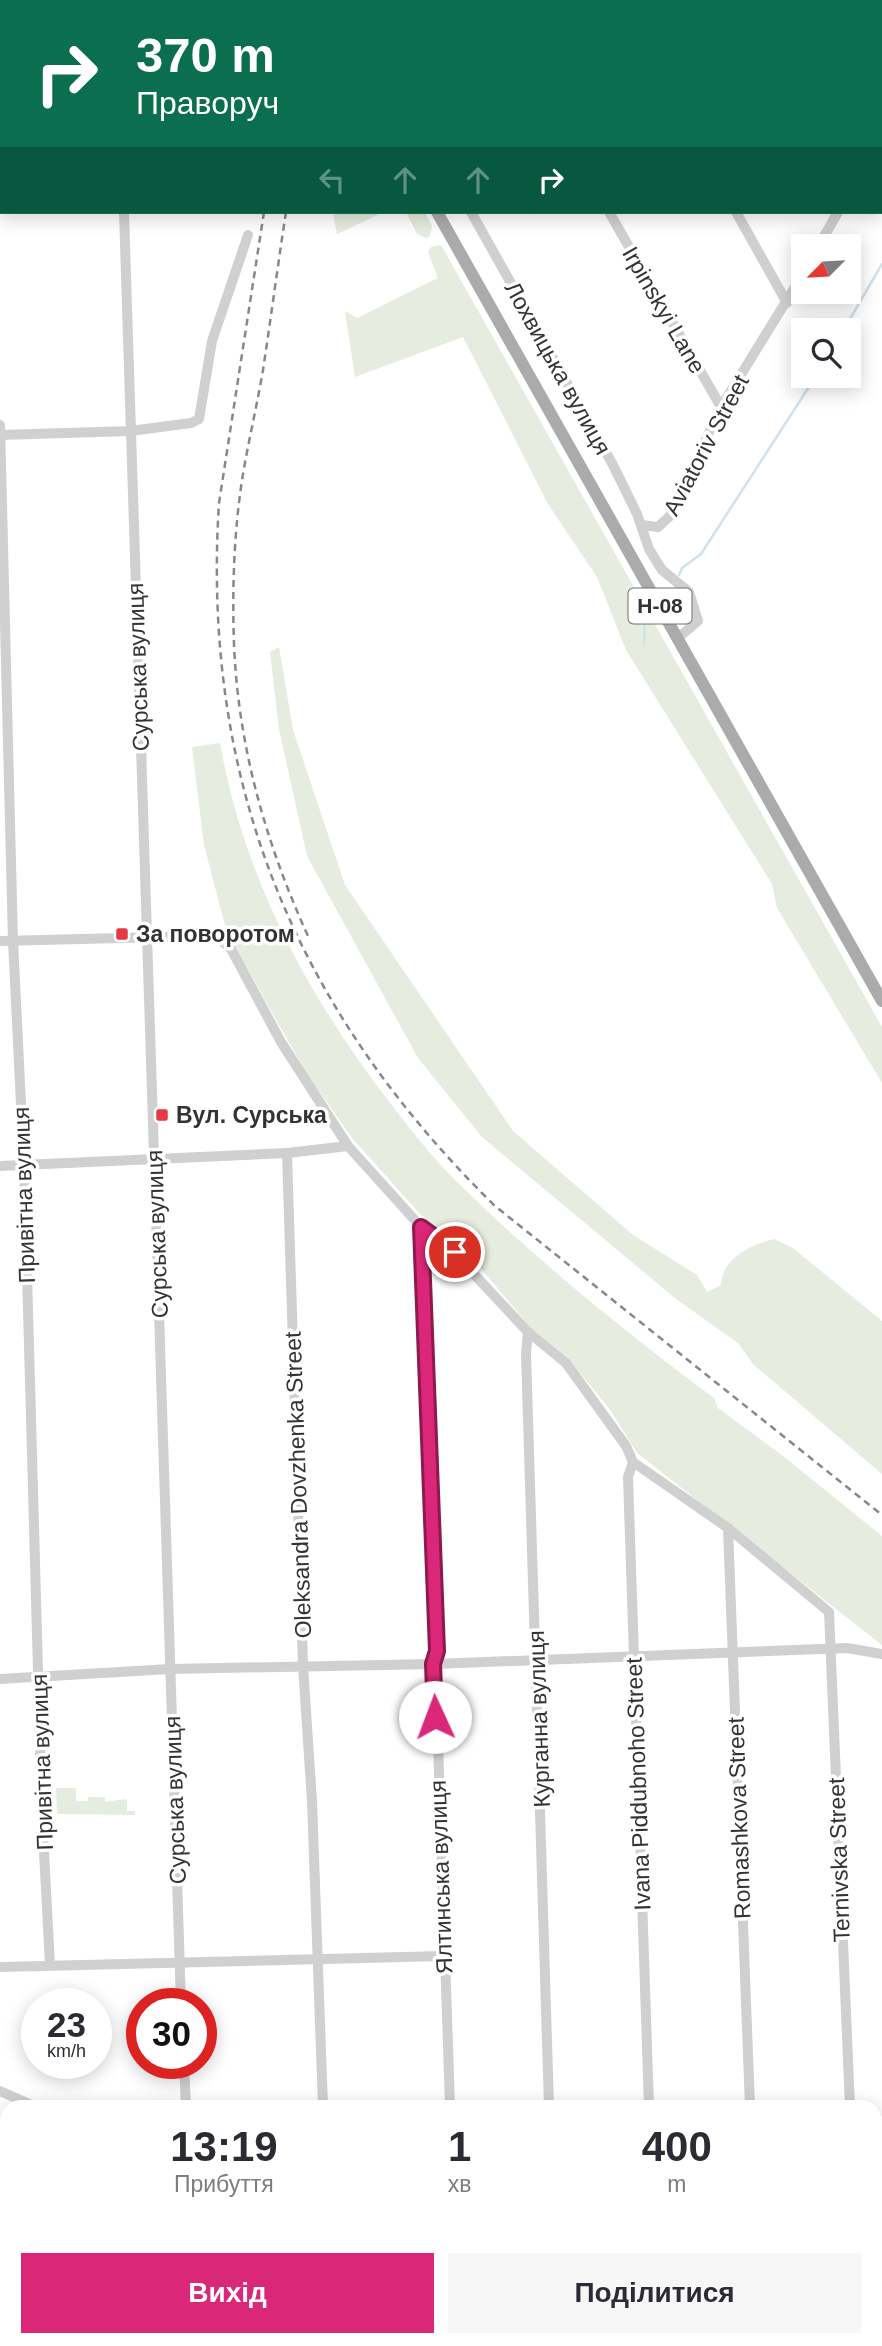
<!DOCTYPE html>
<html lang="uk">
<head>
<meta charset="utf-8">
<style>
	body { margin:0; font-family:Arial,sans-serif; background:#f7f7f7; color:#2b2b33; height:100vh; display:flex; flex-direction:column; font-size:26px; white-space:nowrap }
	* { box-sizing:border-box; margin:0 }
	p { font-size:23px; color:#7c7c81 }
	.icon { flex:none; width:38px; height:38px; fill:none; stroke:currentColor; stroke-width:2; stroke-linecap:round; stroke-linejoin:round }
	.map { position:relative; flex:1; overflow:hidden }
	.side { position:absolute; left:0px; top:2100px; width:882px; height:247px; display:flex; flex-direction:column; background:#fff; border-radius:21px 21px 0 0; box-shadow:0 4px 18px #0003 }
	.side>* { flex:none }
	.banner { position:absolute; left:0px; top:0px; width:882px; height:214px; box-shadow:0 4px 18px #0003; background:#0b6e4f; color:#fff; overflow:hidden }
	.needle { width:46px; rotate:246deg }
	.buttons { position:absolute; left:791px; top:234px; display:grid; gap:14px }
	.buttons a { display:grid; place-items:center; width:70px; height:70px; border-radius:0px; background:#fff; box-shadow:0 4px 18px #0003; font-size:35px }
	.speed { position:absolute; left:21px; top:1988px; display:flex; gap:14px; font-size:35px; font-weight:700; text-align:center }
	.speed>* { display:grid; place-content:center; width:91px; height:91px; border-radius:50%; background:#fff; box-shadow:0 4px 18px #0003; line-height:1 }
	.speed small { font-size:18px; font-weight:400 }
	.speed .limit { border:10px solid #d22; background:#fff; color:#111 }
	.pin { position:absolute; display:grid; place-items:center; width:60px; height:60px; color:#fff; margin:-30px; border:4px solid #fff; border-radius:50%; box-shadow:0 2px 7px #0007 }
	.me { position:absolute; width:77px; margin:-38px; rotate:358deg; stroke-linejoin:round; filter:drop-shadow(0 0 5px #0008) }
	.turn { display:flex; align-items:center; gap:24px; height:147px; padding:0 21px; font-size:32px }
	.turn .icon { width:91px; height:91px; stroke-width:2.5 }
	.turn b { display:block; font-size:49px; line-height:60px }
	.lanes { display:flex; align-items:center; height:66px; padding:0 21px; background:#0003; justify-content:center; gap:35px; direction:ltr }
	.lanes .off { opacity:.35 }
	.eta { display:flex; justify-content:space-evenly; align-items:center; height:119px; text-align:center }
	.eta b { font-size:42px; font-weight:600; line-height:49px }
	.primary-button { display:flex; gap:14px; margin-top:auto; padding:14px 21px }
	.primary-button a { flex:1; height:80px; border-radius:0px; background:#db2777; color:#fff; font-size:28px; font-weight:600; line-height:80px; text-align:center }
	.primary-button a+a { background:#f7f7f7; color:#2b2b33 }
	.map>svg:first-child { display:block }
	.green { fill:#e6ecdf }
	.lines { fill:none; stroke-linecap:round; stroke-linejoin:round }
	.stream { stroke:#cfe2ee; stroke-width:2.5 }
	.minor { stroke:#d0d0d0; stroke-width:10 }
	.major { stroke:#ababab; stroke-width:12 }
	.rail { stroke:#888; stroke-width:2.5; stroke-dasharray:7 5; stroke-linecap:butt }
	.route-casing { stroke:#8e194d; stroke-width:18 }
	.route { stroke:#db2777; stroke-width:12 }
	.poi-dot { fill:#e63946; stroke:#fff; stroke-width:2.5 }
	.labels { text-anchor:middle; stroke-width:7; stroke-linejoin:round; paint-order:stroke }
	.shield { fill:#fff; stroke:#707070; stroke-width:2 }
	.shield-label { font-size:21px; font-weight:bold; fill:#333 }
	.street-label { font-size:23px; fill:#333; stroke:#fff }
	.poi-label { font-size:23px; font-weight:bold; fill:#333; stroke:#fff; text-anchor:start }
</style>
</head>
<body>
<div class="map">
<svg width="882" height="2346" viewBox="0 0 882 2346">
	<rect width="100%" height="100%" fill="#fff"/>
	<!-- green -->
	<g class="green">
		<path d="M310,212H384L337,234L333,213Z"/>
		<path d="M406,212H425L432,226L430,236L426,238L417,234Z"/>
		<path d="M441,245L882,1027V1083L777,908L772,884L626,650L597,577L548,504L463,337L355,377L345,311L357,318L438,278L428,252L431,247Z"/>
		<path d="M279,647L293,730L345,885L513,1131L633,1235L697,1275L707,1292L721,1285C722,1258 750,1245 774,1239L793,1248L882,1321V1474L753,1364L738,1343L676,1299L482,1137L418,1058L307,856L279,729L270,652Z"/>
		<path d="M220,743C243,875 306,993 387,1099C408,1126 430,1155 455,1180C535,1259 624,1331 714,1398L718,1408L783,1456L882,1536V1645L637,1453L611,1411L568,1358L531,1328L474,1260L421,1215L352,1138L307,1074L227,933L204,845L192,747Z"/>
		<path d="M56,1788H76V1801H88V1797H105V1802L127,1799V1811H135V1815L57,1814Z"/>
	</g>
	<g class="lines">
		<!-- stream -->
		<g class="stream">
			<path d="M843,331L882,264"/>
			<path d="M679,575L682,568L701,554L816,376"/>
			<path d="M665,594L672,589"/>
			<path d="M644,644L645,611"/>
		</g>
		<!-- minor -->
		<g class="minor">
			<path d="M619,0L620,2"/>
			<path d="M492,2L495,0"/>
			<path d="M671,2L674,0"/>
			<path d="M880,29L882,28"/>
			<path d="M880,136L882,133"/>
			<path d="M124,212L181,2004"/>
			<path d="M471,212L613,465L637,514L649,549L662,570L689,592L698,621L678,638"/>
			<path d="M609,212L721,407"/>
			<path d="M736,212L787,303"/>
			<path d="M818,247L838,212"/>
			<path d="M0,425L13,941L24,1165L42,1815L50,1965"/>
			<path d="M0,435L130,431L191,423L199,419L212,341L248,235"/>
			<path d="M641,525L658,527L670,516L721,407L803,274"/>
			<path d="M0,941L203,936L222,941L231,949L281,1042L348,1146L287,1153L303,1666L312,1801L323,2107"/>
			<path d="M348,1146L421,1227L441,1239L528,1332L566,1363L626,1446L633,1462L728,1528L829,1612L850,2107"/>
			<path d="M0,1166L287,1153"/>
			<path d="M421,1227L450,2107"/>
			<path d="M528,1332L526,1353L549,2107"/>
			<path d="M633,1462L628,1477L649,2107"/>
			<path d="M728,1528L750,2107"/>
			<path d="M0,1679L170,1669L434,1664L847,1648L882,1654"/>
			<path d="M0,1967L443,1956"/>
			<path d="M184,2063L186,2107"/>
			<path d="M0,2091L36,2107"/>
			<path d="M875,2163H882"/>
			<path d="M0,2224L7,2227"/>
			<path d="M875,2275H882"/>
			<path d="M261,2340L276,2346"/>
			<path d="M845,2340L859,2346"/>
			<path d="M118,2346L121,2340"/>
			<path d="M328,2346V2340"/>
			<path d="M560,2346L561,2340"/>
		</g>
		<!-- major -->
		<g class="major">
			<path d="M121,0L122,2"/>
			<path d="M209,2L210,0"/>
			<path d="M373,2V0"/>
			<path d="M437,212L882,1001"/>
		</g>
		<!-- rail -->
		<g class="rail">
			<path d="M298,2V0"/>
			<path d="M321,2V0"/>
			<path d="M264,212L219,503C201,783 296,1011 495,1206L882,1515"/>
			<path d="M286,212C278,264 271,317 263,370C257,405 249,439 243,474C234,529 232,588 234,644C238,746 266,844 308,936"/>
		</g>
	</g>
	<g class="lines">
		<!-- route casing -->
		<g class="route-casing">
			<path id="route" d="M435,1717L433,1664L437,1651L421,1227L455,1252"/>
		</g>
		<!-- route -->
		<use href="#route" class="route"/>
	</g>
	<!-- markers -->
	<g class="poi-dot">
		<rect x="115" y="927" width="14" height="14" rx="3.5"/>
		<rect x="155" y="1108" width="14" height="14" rx="3.5"/>
	</g>
	<g class="labels">
		<!-- shield labels -->
		<rect class="shield" x="628.5" y="588.5" width="63" height="35" rx="5"/>
		<g class="shield-label">
			<text x="660" y="613">Н-08</text>
		</g>
		<!-- street labels -->
		<g class="street-label">
			<text transform="translate(664 310) rotate(60)" y="8">Irpinskyi Lane</text>
			<text transform="translate(558 368) rotate(61)" y="8">Лохвицька вулиця</text>
			<text transform="translate(706 445) rotate(-62)" y="8">Aviatoriv Street</text>
			<text transform="translate(138 667) rotate(-92)" y="8">Сурська вулиця</text>
			<text transform="translate(24 1195) rotate(-92)" y="8">Привітна вулиця</text>
			<text transform="translate(157 1234) rotate(-92)" y="8">Сурська вулиця</text>
			<text transform="translate(298 1485) rotate(-92)" y="8">Oleksandra Dovzhenka Street</text>
			<text transform="translate(539 1719) rotate(-92)" y="8">Курганна вулиця</text>
			<text transform="translate(42 1762) rotate(-92)" y="8">Привітна вулиця</text>
			<text transform="translate(638 1784) rotate(-92)" y="8">Ivana Piddubnoho Street</text>
			<text transform="translate(175 1800) rotate(-92)" y="8">Сурська вулиця</text>
			<text transform="translate(739 1818) rotate(-92)" y="8">Romashkova Street</text>
			<text transform="translate(839 1860) rotate(-92)" y="8">Ternivska Street</text>
			<text transform="translate(441 1877) rotate(-92)" y="8">Ялтинська вулиця</text>
		</g>
		<!-- poi labels -->
		<g class="poi-label">
			<text x="136" y="942">За поворотом</text>
			<text x="176" y="1123">Вул. Сурська</text>
		</g>
	</g>
</svg>
<div class="buttons">
<a><svg class="needle" viewBox="-14 -14 28 28"><path d="M0-13l5 13h-10z" fill="#e53935"/><path d="M0 13l5-13h-10z" fill="#7c7c81"/></svg></a>
<a><svg class="icon" aria-label="search" viewBox="0 0 24 24"><circle cx="10" cy="10" r="6"/><path d="M15 15l6 6"/></svg></a>
</div>
<div class="speed"><div>23<small>km/h</small></div><div class="limit">30</div></div>
<div class="pin" style="left:455px;top:1252px;background:#d93025"><svg class="icon" aria-label="arrive" viewBox="0 0 24 24"><path d="M6 21V4h12l-3 4 3 4H6"/></svg></div>
<svg class="me" style="left:435px;top:1717px" viewBox="-20 -20 40 40"><circle r="19" fill="#fff"/><path d="M0-13L10 11 0 6-10 11z" fill="#db2777"/></svg>
<div class="banner">
<div class="turn"><svg class="icon" aria-label="right" viewBox="0 0 24 24"><path d="M7 20v-9h11M14 6l5 5-5 5"/></svg><div><b>370 m</b>Праворуч</div></div>
<div class="lanes"><svg class="icon off" aria-label="left" viewBox="0 0 24 24"><path d="M17 20v-9H6M10 6l-5 5 5 5"/></svg><svg class="icon off" aria-label="ahead" viewBox="0 0 24 24"><path d="M12 20V5M6 11l6-6 6 6"/></svg><svg class="icon off" aria-label="ahead" viewBox="0 0 24 24"><path d="M12 20V5M6 11l6-6 6 6"/></svg><svg class="icon" aria-label="right" viewBox="0 0 24 24"><path d="M7 20v-9h11M14 6l5 5-5 5"/></svg></div>
</div>
<section class="side">
<div class="eta">
<div><b>13:19</b><p>Прибуття</p></div>
<div><b>1</b><p>хв</p></div>
<div><b>400</b><p>m</p></div>
</div>
<div class="primary-button"><a>Вихід</a><a>Поділитися</a></div>
</section>
</div>
</body>
</html>
